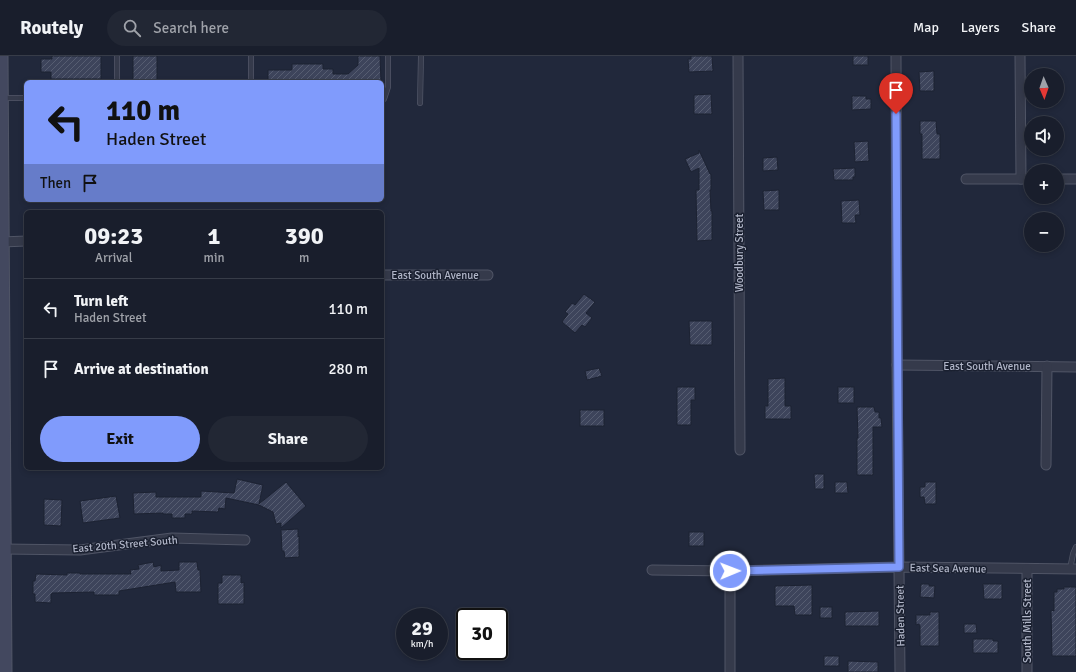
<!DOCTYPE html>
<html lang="en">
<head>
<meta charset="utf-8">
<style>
	body { margin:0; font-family:Signika,sans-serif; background:#222734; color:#f1f3f6; height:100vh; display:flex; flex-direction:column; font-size:15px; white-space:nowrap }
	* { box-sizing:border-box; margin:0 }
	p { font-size:13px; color:#9fa2a9 }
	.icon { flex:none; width:22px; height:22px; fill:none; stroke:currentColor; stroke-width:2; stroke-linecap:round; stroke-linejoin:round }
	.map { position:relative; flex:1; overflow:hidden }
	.side { position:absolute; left:24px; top:154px; width:360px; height:260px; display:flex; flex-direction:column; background:#191e2c; border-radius:6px; box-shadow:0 2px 6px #0003,0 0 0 1px #373c48 }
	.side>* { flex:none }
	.hud { position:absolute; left:24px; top:24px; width:360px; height:122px; border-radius:6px; box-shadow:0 2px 6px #0003,0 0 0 1px #373c48; background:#809bfc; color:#111; overflow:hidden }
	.needle { width:26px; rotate:178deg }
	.controls { position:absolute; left:1024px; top:12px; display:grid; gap:8px }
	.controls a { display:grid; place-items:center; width:40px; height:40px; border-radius:50%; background:#191e2c; box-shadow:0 2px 6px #0003,0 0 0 1px #373c48; font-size:20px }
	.speed { position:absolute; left:396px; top:552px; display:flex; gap:8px; font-size:20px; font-weight:700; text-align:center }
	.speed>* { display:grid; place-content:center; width:52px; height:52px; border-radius:50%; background:#191e2c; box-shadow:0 2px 6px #0003,0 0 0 1px #373c48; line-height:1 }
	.speed small { font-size:10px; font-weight:400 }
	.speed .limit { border:2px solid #111; border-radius:6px; background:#fff; color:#111 }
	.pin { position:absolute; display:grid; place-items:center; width:34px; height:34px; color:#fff; margin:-41px -17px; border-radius:50% 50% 50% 0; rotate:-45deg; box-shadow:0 0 4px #0007 }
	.pin .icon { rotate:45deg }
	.me { position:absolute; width:44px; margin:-22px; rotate:89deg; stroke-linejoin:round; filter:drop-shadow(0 0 3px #0008) }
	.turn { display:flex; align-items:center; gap:14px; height:84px; padding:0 16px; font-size:18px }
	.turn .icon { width:52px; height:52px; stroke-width:2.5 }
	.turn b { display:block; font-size:28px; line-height:34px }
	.then { display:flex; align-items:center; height:38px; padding:0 16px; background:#0003; gap:8px; font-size:15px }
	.eta { display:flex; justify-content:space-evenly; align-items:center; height:68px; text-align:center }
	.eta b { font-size:24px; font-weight:700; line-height:28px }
	.button { display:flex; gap:8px; margin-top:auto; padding:8px 16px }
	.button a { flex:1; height:46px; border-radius:24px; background:#809bfc; color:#111; font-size:16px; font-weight:700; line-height:46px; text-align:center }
	.button a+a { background:#222734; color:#f1f3f6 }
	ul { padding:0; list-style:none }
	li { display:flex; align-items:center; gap:12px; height:60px; padding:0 16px; border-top:1px solid #373c48 }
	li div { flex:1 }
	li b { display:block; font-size:15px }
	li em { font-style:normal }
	header { display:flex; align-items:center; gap:24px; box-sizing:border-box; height:56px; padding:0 20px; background:#191e2c; border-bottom:1px solid #373c48 }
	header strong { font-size:19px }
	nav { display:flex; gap:22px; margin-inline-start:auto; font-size:14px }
	.search { width:280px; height:36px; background:#222734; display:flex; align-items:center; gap:10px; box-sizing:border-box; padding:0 14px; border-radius:22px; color:#9fa2a9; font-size:15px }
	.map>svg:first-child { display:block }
	.building { fill:url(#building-hatch); stroke:#1c2232 }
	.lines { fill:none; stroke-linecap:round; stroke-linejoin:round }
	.service-casing { stroke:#505566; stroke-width:6 }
	.minor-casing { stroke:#505566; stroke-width:11 }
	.secondary-casing { stroke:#505566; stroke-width:15 }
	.service { stroke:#353a4b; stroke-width:4.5 }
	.minor { stroke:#353a4b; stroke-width:9 }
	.secondary { stroke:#43485f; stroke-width:13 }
	.route-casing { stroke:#5365a4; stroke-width:10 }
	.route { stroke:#809bfc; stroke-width:7 }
	.labels { text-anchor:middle; stroke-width:3; stroke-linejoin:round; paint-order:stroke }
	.street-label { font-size:11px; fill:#b0b5c7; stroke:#1a2030 }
</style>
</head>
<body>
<header>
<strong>Routely</strong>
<div class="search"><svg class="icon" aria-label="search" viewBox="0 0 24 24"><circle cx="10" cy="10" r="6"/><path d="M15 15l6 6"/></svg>Search here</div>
<nav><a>Map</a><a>Layers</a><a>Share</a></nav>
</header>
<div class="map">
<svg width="1076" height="616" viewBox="0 0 1076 616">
	<defs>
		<pattern id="building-hatch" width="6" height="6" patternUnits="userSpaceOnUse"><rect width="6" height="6" fill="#3d445b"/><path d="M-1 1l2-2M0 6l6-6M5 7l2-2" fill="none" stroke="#565d71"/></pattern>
	</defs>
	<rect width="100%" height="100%" fill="#21283b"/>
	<!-- building -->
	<g class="building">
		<path d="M52,0H101V23H51V16H41V3H52Z"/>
		<rect x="133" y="0" width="24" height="26"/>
		<path d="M358,0H380L381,26H268V14H292V8H323V13H333V18H348L358,9Z"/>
		<path d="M691,0H712L713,15L689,16L688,3H691Z"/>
		<rect x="853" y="0" width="15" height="9"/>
		<path d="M934,15V35H920L919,16Z"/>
		<path d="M711,38L712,58H694V39Z"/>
		<path d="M852,40H866V43H871V53L852,54Z"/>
		<path d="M920,65H936L937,78H940V103H922V78H920Z"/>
		<path d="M868,85L869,105L855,106L854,86Z"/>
		<path d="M699,94L710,118H711V134H710L711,155H712V184L697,185L696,134H699V112L691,116L685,103L699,97Z"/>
		<path d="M777,101L778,114L763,115V102Z"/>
		<path d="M855,112V121H853V124H834L833,113Z"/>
		<path d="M779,134V154H764L763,135Z"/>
		<path d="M859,144L860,159H855L856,167H842L841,145Z"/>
		<path d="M584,238L595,246L586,257L592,262L585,271L582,269L575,277L562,266L568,258L565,256L572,247L575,249Z"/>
		<path d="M689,265H712V289H690Z"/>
		<path d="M599,312L602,320L587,324L585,315Z"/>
		<path d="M785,322V350H791V363H765V350H768V323Z"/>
		<path d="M677,331H695V344H691V369H677Z"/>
		<rect x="838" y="331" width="16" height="16"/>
		<path d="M857,351H874L875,356H879V362H881L882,371H873V419H857V382H858Z"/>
		<rect x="580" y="354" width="24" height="16"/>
		<path d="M814,418H824V433H815Z"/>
		<path d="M237,423L263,429L259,448L286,426L306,450L281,472V467L276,468L273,456L259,449L226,442L225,453L219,452L218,456L192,455V458H185V462H172V458H163V457L134,458L133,437L156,436V441H201V435L234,437Z"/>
		<path d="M835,426H847L848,437H835Z"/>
		<path d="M925,426H936V448H925L924,441H920V431H925Z"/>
		<path d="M116,440L120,462L83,467L80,445Z"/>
		<path d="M44,443L62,444L61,470L44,469Z"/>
		<path d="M298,473V481L299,480V501L285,502L284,495H282L281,474Z"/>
		<rect x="689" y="476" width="15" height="14"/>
		<path d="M153,506L154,511L161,509V515L179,514V506H197L198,514H200L201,536H176L175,526L119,535V539H94V536L52,537V538H51V547L35,546V538H33V525H35L36,518L67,519V517H80V518H131L130,514L139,513L138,509Z"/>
		<path d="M222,519H241V527L244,526V548H218V527H222Z"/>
		<path d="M921,528H929V530H935L934,542L920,541Z"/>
		<path d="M983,528H1002V543H984Z"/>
		<path d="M812,529V559H795L794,550H775V530Z"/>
		<path d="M1064,531H1076V600H1052L1051,554L1054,555V536H1057V533H1064Z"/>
		<rect x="820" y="551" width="12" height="11"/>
		<path d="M879,555V570H845V556Z"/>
		<path d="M930,556H939V590H920V570L919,568L916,569V559H930Z"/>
		<path d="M964,568H976L977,577H964Z"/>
		<path d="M973,583H993V585H998V597H973Z"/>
		<rect x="824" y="600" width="15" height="10"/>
		<path d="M848,605L878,606V616H848Z"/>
	</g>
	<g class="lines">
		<!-- service casing -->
		<g class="service-casing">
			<g id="service">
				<path d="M117,0V26"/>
				<path d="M251,0V26"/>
				<path d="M2,42H26"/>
				<path d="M382,44L384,43L388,31V0"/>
				<path d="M420,47L421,0"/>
				<path d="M1070,513L1073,498L1076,491"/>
			</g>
		</g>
		<!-- minor casing -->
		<g class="minor-casing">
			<g id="minor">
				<path d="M738,0L740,394"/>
				<path d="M896,0L897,309L900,616"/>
				<path d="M1020,0L1021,123"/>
				<path d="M966,123H1031"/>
				<path d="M1057,123H1076"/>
				<path d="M2,186L26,185"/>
				<path d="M382,219H488"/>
				<path d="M897,309L1076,311"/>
				<path d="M1046,409L1047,310"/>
				<path d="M4,493L80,494L172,482L245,484"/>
				<path d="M652,514L730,515L899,511L1076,513"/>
				<path d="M730,616V515"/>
				<path d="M1027,616V513"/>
			</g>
		</g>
		<!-- secondary casing -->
		<g class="secondary-casing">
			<path id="secondary" d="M1,0L5,616"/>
		</g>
		<!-- service -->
		<use href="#service" class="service"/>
		<!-- minor -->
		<use href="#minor" class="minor"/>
		<!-- secondary -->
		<use href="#secondary" class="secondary"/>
	</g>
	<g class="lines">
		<!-- route casing -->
		<g class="route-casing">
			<path id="route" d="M730,515L899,511L896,58"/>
		</g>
		<!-- route -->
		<use href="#route" class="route"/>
	</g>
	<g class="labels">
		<!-- street labels -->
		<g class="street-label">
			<text transform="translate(739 197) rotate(-90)" y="4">Woodbury Street</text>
			<text x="435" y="223">East South Avenue</text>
			<text x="987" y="314">East South Avenue</text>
			<text transform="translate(125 488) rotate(-5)" y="4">East 20th Street South</text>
			<text transform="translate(948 512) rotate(1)" y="4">East Sea Avenue</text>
			<text transform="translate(900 560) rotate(-91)" y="4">Haden Street</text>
			<text transform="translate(1027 565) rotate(-90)" y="4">South Mills Street</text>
		</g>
	</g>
</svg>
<div class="controls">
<a><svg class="needle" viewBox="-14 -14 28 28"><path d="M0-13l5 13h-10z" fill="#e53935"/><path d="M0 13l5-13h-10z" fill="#9fa2a9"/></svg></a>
<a><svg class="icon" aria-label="sound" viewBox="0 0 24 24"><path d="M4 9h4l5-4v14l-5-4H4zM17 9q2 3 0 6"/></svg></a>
<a>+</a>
<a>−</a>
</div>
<div class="speed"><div>29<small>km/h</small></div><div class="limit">30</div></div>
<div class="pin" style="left:896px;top:58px;background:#d93025"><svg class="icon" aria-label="arrive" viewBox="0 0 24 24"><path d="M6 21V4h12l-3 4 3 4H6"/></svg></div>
<svg class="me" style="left:730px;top:515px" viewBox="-20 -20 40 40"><circle r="17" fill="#809bfc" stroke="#fff" stroke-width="3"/><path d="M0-11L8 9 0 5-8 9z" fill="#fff"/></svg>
<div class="hud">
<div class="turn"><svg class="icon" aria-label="left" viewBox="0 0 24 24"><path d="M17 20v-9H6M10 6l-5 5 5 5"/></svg><div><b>110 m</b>Haden Street</div></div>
<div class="then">Then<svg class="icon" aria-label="arrive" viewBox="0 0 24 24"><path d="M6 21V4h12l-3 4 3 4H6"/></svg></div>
</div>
<section class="side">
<div class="eta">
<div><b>09:23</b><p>Arrival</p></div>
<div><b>1</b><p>min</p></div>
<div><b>390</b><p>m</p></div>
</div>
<ul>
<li><svg class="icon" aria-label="left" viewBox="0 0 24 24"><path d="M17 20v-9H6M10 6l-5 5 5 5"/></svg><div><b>Turn left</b><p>Haden Street</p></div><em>110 m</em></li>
<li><svg class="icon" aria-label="arrive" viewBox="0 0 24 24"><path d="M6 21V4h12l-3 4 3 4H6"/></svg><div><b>Arrive at destination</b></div><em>280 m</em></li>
</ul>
<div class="button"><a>Exit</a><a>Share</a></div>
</section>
</div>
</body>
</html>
